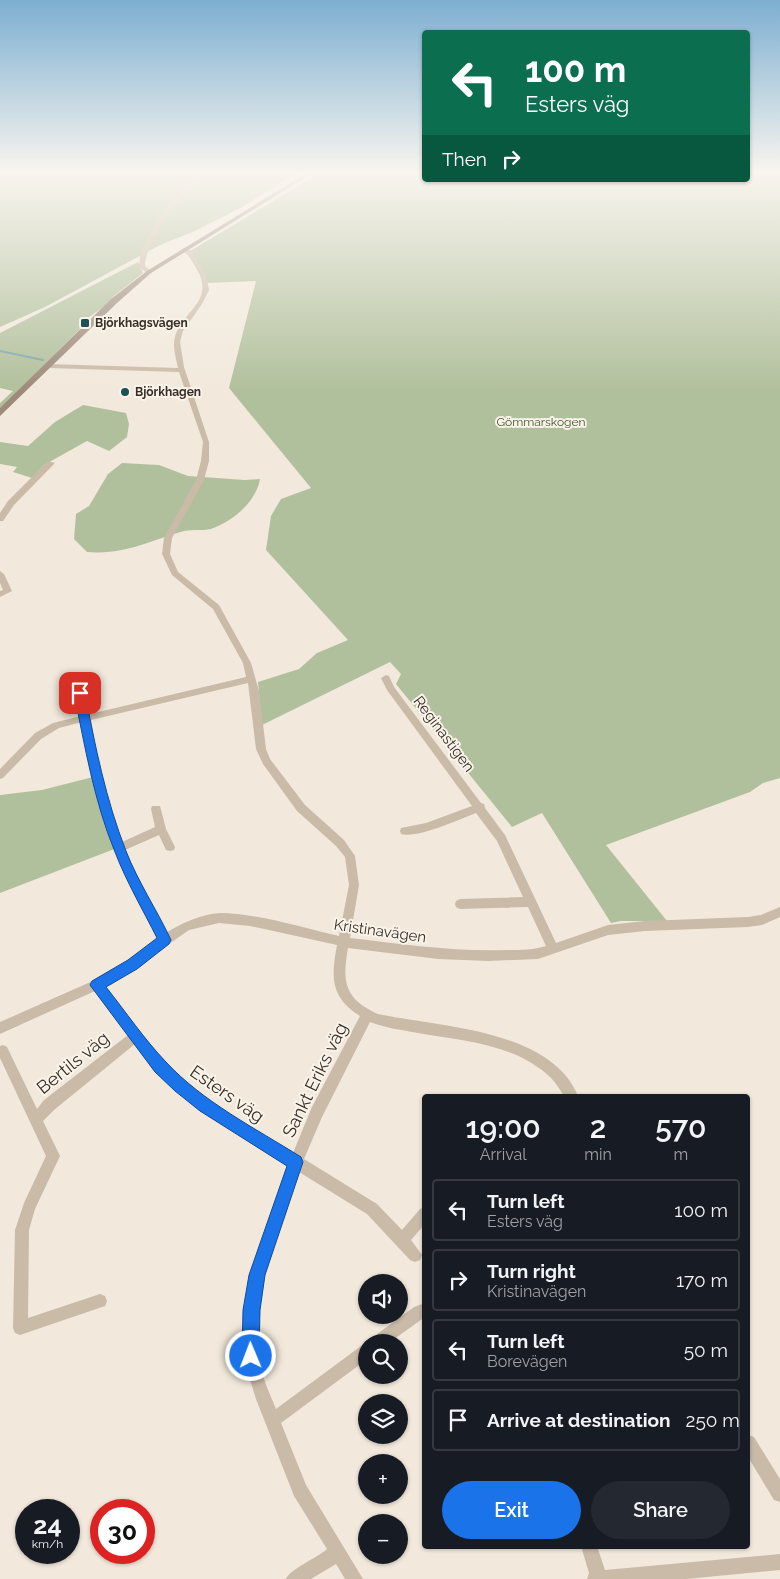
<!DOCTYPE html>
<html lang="en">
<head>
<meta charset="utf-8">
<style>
	body { margin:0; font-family:Raleway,sans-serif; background:#242831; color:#f1f3f6; height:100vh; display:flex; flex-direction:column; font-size:19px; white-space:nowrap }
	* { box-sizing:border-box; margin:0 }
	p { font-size:16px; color:#9ea1a6 }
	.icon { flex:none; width:28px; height:28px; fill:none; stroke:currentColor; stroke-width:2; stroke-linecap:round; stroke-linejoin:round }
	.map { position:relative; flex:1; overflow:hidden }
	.drawer { position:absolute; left:422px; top:1094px; width:328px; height:455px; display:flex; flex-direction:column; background:#171b24; border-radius:5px; box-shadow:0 1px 4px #0004 }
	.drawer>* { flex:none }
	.top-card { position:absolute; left:422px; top:30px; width:328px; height:152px; border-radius:5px; box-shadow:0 1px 4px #0004; background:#0b6e4f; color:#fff; overflow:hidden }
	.controls { position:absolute; left:358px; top:1274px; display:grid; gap:10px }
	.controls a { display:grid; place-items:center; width:50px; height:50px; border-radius:50%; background:#171b24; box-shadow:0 1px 4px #0004; font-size:25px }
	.speed { position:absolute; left:15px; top:1499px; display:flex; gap:10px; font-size:25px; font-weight:700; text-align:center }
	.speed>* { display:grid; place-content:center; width:65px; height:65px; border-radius:50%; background:#171b24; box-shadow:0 1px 4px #0004; line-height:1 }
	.speed small { font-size:12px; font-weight:400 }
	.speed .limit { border:8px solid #d22; background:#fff; color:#111 }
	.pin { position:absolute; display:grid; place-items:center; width:42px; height:42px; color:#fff; margin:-21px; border-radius:10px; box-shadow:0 2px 8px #0006 }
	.me { position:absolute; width:55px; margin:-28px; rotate:359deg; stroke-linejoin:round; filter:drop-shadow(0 0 4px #0008) }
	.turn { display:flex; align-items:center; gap:18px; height:105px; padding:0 20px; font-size:22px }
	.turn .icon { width:65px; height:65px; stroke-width:2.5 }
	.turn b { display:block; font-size:35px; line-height:42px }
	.then { display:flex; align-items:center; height:48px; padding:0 20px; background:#0003; gap:10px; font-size:19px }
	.eta { display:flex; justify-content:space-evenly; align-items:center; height:85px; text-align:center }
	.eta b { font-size:30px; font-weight:600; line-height:35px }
	.action { display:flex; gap:10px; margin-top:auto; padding:10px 20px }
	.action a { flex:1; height:58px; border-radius:30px; background:#1a73e8; color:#fff; font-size:20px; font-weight:600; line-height:58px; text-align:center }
	.action a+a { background:#242831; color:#f1f3f6 }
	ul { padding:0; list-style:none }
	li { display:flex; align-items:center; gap:15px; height:62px; margin:0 10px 8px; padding:0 10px; border:2px solid #363941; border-radius:5px }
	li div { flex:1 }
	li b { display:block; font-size:19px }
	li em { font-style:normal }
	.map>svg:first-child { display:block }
	.green { fill:#b1c09c }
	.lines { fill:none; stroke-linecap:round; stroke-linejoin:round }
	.stream-far1 { stroke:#7ca8ae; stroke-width:1 }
	.stream { stroke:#7ca8ae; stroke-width:2 }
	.street { fill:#cabaa8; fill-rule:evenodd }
	.secondary { fill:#9d8a7a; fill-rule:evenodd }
	.route { fill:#1a73e8; stroke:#114b97 }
	.poi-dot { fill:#1f4f57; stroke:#f9f3e9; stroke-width:2 }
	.labels { text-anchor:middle; stroke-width:4; stroke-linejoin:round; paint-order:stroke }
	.far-poi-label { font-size:12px; font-weight:bold; fill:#372e28; stroke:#f9f3e9; text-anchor:start }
	.far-park-label { font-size:12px; fill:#42542c; stroke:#f9f3e9 }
	.street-label { font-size:15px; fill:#372e28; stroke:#f9f3e9 }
	.near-street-label { font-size:18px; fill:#372e28; stroke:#f9f3e9 }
</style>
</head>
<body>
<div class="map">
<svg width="780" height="1579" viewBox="0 0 780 1579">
	<rect width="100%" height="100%" fill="#f2e9dc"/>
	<!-- green -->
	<g class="green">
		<path d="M0,171H299L244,206L195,231L160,245L45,307L0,327Z"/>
		<path d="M323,171H425V180H748V171H780V778L763,783L750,792L606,845L667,921H621L611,923L542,813L512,827L396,684L401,674L390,662L262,725L258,682L299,669L317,653L348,640L266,550L271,516L281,499L311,488L229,388L256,281L205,283L187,253Z"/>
		<path d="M138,262L143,273L115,295L102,308L85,320L79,330L0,409V403L13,391L0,388V333Z"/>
		<path d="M83,405L126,413L129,424L127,437L109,451L87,441L44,465L32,478L13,472L17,467L0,464V442L28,446L55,422Z"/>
		<path d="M122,463L159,465L188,476L245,480L260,479C256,502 233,521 211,529C203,531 193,529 184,531C148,541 126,555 87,552L74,539L76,514L89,506L108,474Z"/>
		<path d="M93,777L117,848L0,893V795L42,790Z"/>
	</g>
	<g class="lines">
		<!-- stream-far1 -->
		<path class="stream-far1" d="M167,186L175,171"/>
		<!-- stream -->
		<path class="stream" d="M0,351L43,360"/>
		<!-- street -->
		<g class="street">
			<path d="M202,171H206C186,193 166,212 153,240C149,249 145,257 145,266L152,272L147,273L139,267C139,235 179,191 202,171Z"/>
			<path d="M184,248L192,251L206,275L209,290L202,304L183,331L180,342L184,367L209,442V461L204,480L172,538L170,554L178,572L219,605L251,663L259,691L266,749L270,759L305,805L344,840L355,856L359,885L350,938C402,944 454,952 508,950C521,950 534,950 546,946L528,907L460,909L456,907L455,904L456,901L460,899L523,897L497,841L476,813C460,819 417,839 401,834L400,831L401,828L426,823L472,806L387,690L381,678L386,675L389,676L394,687L481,803L484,804L485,808L505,835L556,943L608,925L645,921L748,917L761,915L780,907V917L762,925L748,927L645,931L608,935L538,959L488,961L438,959L348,948C342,981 344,999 378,1014C439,1027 551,1029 578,1096H564C560,1090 556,1083 551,1078C516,1044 464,1041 418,1033C402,1030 385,1028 370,1022L322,1117L304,1159L377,1204L402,1230L420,1209L425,1207V1224L411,1240L422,1255L420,1260L415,1262L410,1260L367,1214L299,1172C279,1232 249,1296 259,1361C262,1377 270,1394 276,1409L361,1346L366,1344V1360L281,1423L306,1485L363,1579H345L336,1564L311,1579H286C290,1569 317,1558 327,1549L294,1496L256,1399L245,1364L243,1345L245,1310L250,1275L288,1165L200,1111L156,1071L135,1044L54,1110L43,1121L60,1156L35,1209L29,1230L28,1318L100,1294L105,1296L107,1301L105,1306L20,1335L15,1333L13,1328L15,1230L24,1203L46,1156L0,1058V1046L3,1045L7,1047L37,1109L44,1100L128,1035L95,991L0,1034V1022L104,976L158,939L114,848L91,777L82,722L59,728L41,739L3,778L0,779V769L35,733L53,723L81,716L76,694L64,681L66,679H72C84,691 87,697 90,714L246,677L243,663L213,609L172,575L162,554L164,538L196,480L201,461L203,442L179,372L48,368L45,366L48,364L178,368C176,358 172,346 175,337C182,311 214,303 198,271C193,260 191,256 181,250ZM248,683L256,749L263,764L297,811L336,846L345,857L349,885L339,936C304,928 255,913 220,913C201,914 182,923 166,933L125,850L159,835L166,850L170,851L174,850L175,847L166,829L160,806H152L151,809L155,827L122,842L101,777L91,720ZM219,923L250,926L337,945C331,977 330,997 360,1016L312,1107L293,1153C249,1126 200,1101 164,1063C144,1040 124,1011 105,987L112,984L189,930Z"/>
			<path d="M48,461L55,463L14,505L3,521H0V513L8,501Z"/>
			<path d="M0,571L4,574L12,591L0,597V591L3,590L0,583Z"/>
			<path d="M425,1303V1317L390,1342H371L373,1337L414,1307Z"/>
			<path d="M748,1435L754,1437L780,1479V1502L774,1500L748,1457Z"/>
			<path d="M581,1546H597L605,1570L780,1554V1570L686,1579H587L589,1573Z"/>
		</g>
		<!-- secondary -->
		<path class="secondary" d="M310,171H316L151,273L117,303L0,416V408L111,299L147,271Z"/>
	</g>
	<!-- sky -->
	<linearGradient id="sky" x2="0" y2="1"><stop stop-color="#7dafd1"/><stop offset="0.44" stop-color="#f9f5ef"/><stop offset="1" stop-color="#f9f5ef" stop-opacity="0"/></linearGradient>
	<rect width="780" height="392" fill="url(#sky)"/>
	<!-- route -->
	<path class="route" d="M80,689L85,693C95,746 106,800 126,851C138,882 157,910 171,940L169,944L137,969L106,987C126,1012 144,1039 166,1062C203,1102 255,1128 301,1157L303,1162L265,1275L260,1310L259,1356L257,1362L251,1364L245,1362L242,1356L243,1310L249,1275L287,1166L200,1111L175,1091L155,1072L90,985L92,981L128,960L157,938C143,910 126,881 115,852C94,801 85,747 74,693Z"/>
	<!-- markers -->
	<g class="poi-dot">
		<rect x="80" y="318" width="10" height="10" rx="2.5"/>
		<circle cx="125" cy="392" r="5"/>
	</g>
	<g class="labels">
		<!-- far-poi labels -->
		<g class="far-poi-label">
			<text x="95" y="327">Björkhagsvägen</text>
			<text x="135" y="396">Björkhagen</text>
		</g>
		<!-- far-park labels -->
		<g class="far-park-label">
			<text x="541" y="426">Gömmarskogen</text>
		</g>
		<!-- street labels -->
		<g class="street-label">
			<text transform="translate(444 734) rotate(53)" y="5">Reginastigen</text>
			<text transform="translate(380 931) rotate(8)" y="5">Kristinavägen</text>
		</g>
		<!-- near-street labels -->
		<g class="near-street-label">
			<text transform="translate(73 1063) rotate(-39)" y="6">Bertils väg</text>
			<text transform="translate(315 1080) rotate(-64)" y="6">Sankt Eriks väg</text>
			<text transform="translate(227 1094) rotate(35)" y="6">Esters väg</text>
		</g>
	</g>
</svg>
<div class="controls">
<a><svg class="icon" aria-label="sound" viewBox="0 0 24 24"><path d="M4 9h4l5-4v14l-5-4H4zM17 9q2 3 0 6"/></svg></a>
<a><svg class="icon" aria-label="search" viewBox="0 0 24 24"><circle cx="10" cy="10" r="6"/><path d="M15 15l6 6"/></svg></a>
<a><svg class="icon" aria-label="layers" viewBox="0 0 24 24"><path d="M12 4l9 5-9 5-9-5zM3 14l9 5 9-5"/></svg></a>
<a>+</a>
<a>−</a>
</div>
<div class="speed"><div>24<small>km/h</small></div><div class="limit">30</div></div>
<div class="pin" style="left:80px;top:693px;background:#d93025"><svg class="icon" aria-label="arrive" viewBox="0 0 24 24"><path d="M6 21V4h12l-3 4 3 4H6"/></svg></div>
<svg class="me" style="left:251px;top:1356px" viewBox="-20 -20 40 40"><circle r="17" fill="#1a73e8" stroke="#fff" stroke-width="3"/><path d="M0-11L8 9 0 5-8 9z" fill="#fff"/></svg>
<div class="top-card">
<div class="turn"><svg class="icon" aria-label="left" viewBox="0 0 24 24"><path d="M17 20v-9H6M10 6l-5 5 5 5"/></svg><div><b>100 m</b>Esters väg</div></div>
<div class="then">Then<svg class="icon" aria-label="right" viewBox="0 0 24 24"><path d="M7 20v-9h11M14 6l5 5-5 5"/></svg></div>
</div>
<section class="drawer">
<div class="eta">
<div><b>19:00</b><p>Arrival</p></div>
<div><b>2</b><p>min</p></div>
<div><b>570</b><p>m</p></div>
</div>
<ul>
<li><svg class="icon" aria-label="left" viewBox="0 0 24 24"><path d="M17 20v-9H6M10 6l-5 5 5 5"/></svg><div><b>Turn left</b><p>Esters väg</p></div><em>100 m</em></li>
<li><svg class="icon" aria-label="right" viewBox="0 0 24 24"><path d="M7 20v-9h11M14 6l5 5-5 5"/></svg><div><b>Turn right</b><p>Kristinavägen</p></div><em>170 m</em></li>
<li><svg class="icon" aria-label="left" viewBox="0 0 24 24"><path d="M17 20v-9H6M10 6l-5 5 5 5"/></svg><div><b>Turn left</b><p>Borevägen</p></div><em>50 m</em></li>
<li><svg class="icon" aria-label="arrive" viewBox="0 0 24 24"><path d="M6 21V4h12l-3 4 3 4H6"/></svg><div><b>Arrive at destination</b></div><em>250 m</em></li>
</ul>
<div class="action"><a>Exit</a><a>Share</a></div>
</section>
</div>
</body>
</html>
